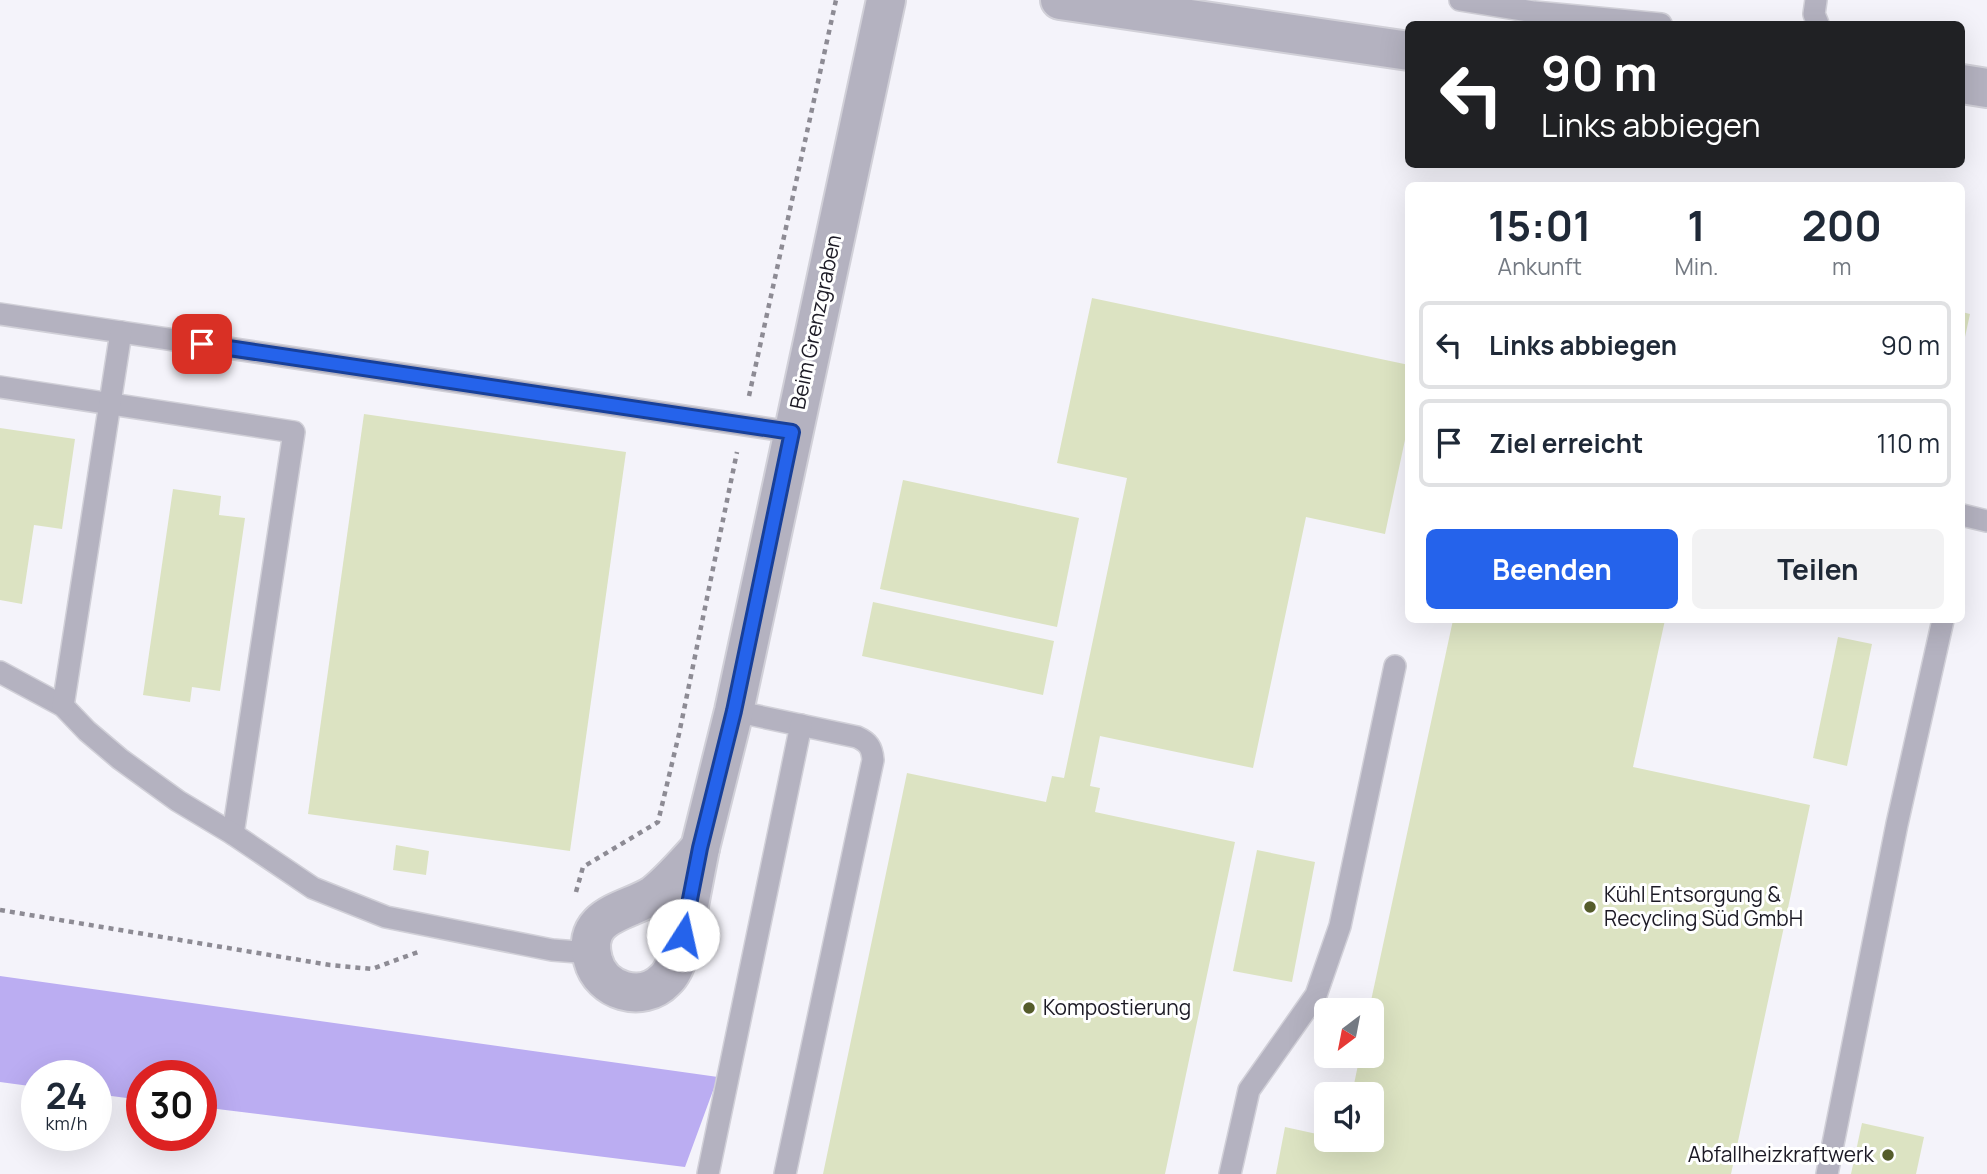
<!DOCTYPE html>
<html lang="de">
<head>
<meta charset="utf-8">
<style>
	body { margin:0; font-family:Manrope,sans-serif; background:#f2f2f3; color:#1f2937; height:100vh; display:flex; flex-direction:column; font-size:26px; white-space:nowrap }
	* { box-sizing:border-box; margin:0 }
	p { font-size:23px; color:#747a83 }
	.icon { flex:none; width:38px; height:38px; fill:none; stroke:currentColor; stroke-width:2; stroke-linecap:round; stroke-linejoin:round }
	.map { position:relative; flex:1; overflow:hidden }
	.panel { position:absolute; left:1405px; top:182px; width:560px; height:441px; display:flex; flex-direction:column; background:#fff; border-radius:10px; box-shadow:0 7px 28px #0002 }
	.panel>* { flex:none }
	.guide { position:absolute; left:1405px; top:21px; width:560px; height:147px; border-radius:10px; box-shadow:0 7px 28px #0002; background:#202124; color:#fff; overflow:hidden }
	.needle { width:46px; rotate:212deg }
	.controls { position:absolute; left:1314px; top:998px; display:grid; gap:14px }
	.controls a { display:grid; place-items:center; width:70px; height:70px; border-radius:10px; background:#fff; box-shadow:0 7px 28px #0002; font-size:35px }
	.speed { position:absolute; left:21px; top:1060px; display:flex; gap:14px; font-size:35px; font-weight:700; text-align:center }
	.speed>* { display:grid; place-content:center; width:91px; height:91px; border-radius:50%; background:#fff; box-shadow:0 7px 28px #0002; line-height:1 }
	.speed small { font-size:18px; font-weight:400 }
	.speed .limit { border:10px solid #d22; background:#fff; color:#111 }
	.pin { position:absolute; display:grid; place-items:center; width:60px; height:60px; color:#fff; margin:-30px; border-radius:14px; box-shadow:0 4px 10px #0006 }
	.me { position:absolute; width:77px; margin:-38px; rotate:10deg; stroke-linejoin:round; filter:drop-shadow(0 0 5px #0008) }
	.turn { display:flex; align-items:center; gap:24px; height:147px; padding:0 21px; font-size:32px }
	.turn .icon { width:91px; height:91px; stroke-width:2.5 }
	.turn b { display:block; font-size:49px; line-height:60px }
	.eta { display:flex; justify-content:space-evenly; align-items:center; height:119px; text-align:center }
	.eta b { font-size:42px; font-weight:700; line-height:49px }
	.primary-button { display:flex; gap:14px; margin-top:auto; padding:14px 21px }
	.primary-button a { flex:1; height:80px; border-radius:10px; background:#2563eb; color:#fff; font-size:28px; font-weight:700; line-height:80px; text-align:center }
	.primary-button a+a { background:#f2f2f3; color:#1f2937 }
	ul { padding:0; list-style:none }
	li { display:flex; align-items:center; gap:21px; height:88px; margin:0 14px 10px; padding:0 7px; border:4px solid #e0e1e3; border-radius:10px }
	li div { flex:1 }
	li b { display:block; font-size:26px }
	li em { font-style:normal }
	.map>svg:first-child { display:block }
	.forest { fill:#bbadf2 }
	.building { fill:#dce3c2 }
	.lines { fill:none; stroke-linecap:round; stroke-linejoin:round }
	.lane-casing { stroke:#d1d0d8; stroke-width:24 }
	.street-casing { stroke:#d1d0d8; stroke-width:42 }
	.path { stroke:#8d8b94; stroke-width:4.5; stroke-dasharray:5 5; stroke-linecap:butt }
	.lane { stroke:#b4b2c0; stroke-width:21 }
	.street { stroke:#b4b2c0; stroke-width:38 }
	.route-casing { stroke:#184099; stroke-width:18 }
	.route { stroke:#2563eb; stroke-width:12 }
	.poi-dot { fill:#555c2b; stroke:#fff; stroke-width:2.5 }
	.labels { text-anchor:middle; stroke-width:6; stroke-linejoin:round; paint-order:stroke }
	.street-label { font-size:21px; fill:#1c1a25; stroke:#fff }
	.poi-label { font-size:21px; fill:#1c1a25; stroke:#fff; text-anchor:start }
</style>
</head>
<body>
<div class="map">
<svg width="1987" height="1174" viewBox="0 0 1987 1174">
	<rect width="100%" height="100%" fill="#f4f3fa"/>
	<!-- forest -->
	<path class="forest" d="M0,976L718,1077L685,1167L201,1107V1076H142V1100L96,1094V1076H37V1087L0,1082Z"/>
	<!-- building -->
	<g class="building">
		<path d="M1092,298L1409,365V421L1385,534L1306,517L1253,768L1100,736L1090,786L1100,788L1095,812L1235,842L1165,1174H823L907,773L1046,802L1052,776L1064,778L1127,478L1057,463Z"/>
		<path d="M1962,312L1970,314L1963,346H1962Z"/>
		<path d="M364,414L626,452L570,851L308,814Z"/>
		<path d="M0,428L75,439L62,529L34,525L22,604L0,600Z"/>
		<path d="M903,480L1079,518L1057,627L880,589Z"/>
		<path d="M173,489L221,496L219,515L245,518L220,691L192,687L190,702L143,695Z"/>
		<path d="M873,602L1054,641L1043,695L862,656Z"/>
		<path d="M1453,620H1665L1633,767L1810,805L1731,1174H1276L1285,1127L1326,1136V1139H1372V1094H1352L1360,1055H1372V1010H1369Z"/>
		<path d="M1838,637L1872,644L1847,766L1813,758Z"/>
		<path d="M396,845L429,851L426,875L393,870Z"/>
		<path d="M1257,850L1315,862L1292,982L1233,971Z"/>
		<path d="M1862,1123L1924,1137L1916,1174H1851Z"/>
	</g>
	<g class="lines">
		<!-- lane casing -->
		<g class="lane-casing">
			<g id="lane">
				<path d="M1460,0L1534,12L1661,24"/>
				<path d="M1816,0L1814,14L1818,24"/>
				<path d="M0,314L792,432"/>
				<path d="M0,387L294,432L233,834"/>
				<path d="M1962,515L1987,521"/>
				<path d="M0,672L63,706L87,731L120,759L178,801L233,834L313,888L386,917L552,950L591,953"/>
				<path d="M63,706L121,332"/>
				<path d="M734,711L857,737C868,742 872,747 873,760L785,1174"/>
				<path d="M708,1174L801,725"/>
				<path d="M1230,1174L1249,1090L1316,995L1340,926L1395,666"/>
				<path d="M1827,1174L1897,824L1943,620"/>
			</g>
		</g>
		<!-- street casing -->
		<g class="street-casing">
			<g id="street">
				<path d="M1060,0L1409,51"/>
				<path d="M1962,84L1987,88"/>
				<path d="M700,848L734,711L886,0"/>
				<path d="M700,848L680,952C676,962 673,973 665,980C642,1004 601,991 593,960C580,913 629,912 655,894C672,880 685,865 700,848Z"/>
			</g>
		</g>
		<!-- path -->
		<g class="path">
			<path d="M749,396L836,0"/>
			<path d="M576,892L583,867L658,822L679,734L737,452"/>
			<path d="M0,910L330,965L372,969L418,952"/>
		</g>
		<!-- lane -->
		<use href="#lane" class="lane"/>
		<!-- street -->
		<use href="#street" class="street"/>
	</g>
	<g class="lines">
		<!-- route casing -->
		<g class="route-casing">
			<path id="route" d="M202,344L792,432L734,711L700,848L683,935"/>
		</g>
		<!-- route -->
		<use href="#route" class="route"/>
	</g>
	<!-- markers -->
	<g class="poi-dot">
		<circle cx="1590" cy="907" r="7"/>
		<circle cx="1029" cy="1008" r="7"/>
		<circle cx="1888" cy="1155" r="7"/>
	</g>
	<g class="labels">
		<!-- street labels -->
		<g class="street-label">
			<text transform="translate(816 322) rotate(-78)" y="7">Beim Grenzgraben</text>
		</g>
		<!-- poi labels -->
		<g class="poi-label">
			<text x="1604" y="902">Kühl Entsorgung &amp;<tspan x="1604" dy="24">Recycling Süd GmbH</tspan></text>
			<text x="1043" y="1015">Kompostierung</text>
			<text x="1874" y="1162" text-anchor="end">Abfallheizkraftwerk</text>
		</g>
	</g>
</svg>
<div class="controls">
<a><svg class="needle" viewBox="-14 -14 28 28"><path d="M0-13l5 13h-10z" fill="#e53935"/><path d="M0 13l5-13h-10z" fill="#747a83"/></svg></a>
<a><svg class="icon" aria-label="sound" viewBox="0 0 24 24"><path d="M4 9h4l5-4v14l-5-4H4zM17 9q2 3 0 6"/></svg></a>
</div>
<div class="speed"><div>24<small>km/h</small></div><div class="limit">30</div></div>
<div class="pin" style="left:202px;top:344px;background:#d93025"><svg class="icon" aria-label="arrive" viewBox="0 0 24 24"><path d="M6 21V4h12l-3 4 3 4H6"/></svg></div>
<svg class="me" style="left:683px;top:935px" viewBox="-20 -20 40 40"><circle r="19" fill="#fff"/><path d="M0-13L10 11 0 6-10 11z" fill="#2563eb"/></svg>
<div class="guide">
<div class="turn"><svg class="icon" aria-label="left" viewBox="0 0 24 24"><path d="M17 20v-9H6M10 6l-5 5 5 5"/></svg><div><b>90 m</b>Links abbiegen</div></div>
</div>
<section class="panel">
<div class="eta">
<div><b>15:01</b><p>Ankunft</p></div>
<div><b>1</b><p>Min.</p></div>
<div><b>200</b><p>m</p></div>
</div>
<ul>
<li><svg class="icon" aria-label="left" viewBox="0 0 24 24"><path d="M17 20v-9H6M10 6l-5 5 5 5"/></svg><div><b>Links abbiegen</b></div><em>90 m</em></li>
<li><svg class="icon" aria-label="arrive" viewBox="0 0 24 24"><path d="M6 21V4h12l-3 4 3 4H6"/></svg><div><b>Ziel erreicht</b></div><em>110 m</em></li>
</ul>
<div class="primary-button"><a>Beenden</a><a>Teilen</a></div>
</section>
</div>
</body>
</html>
